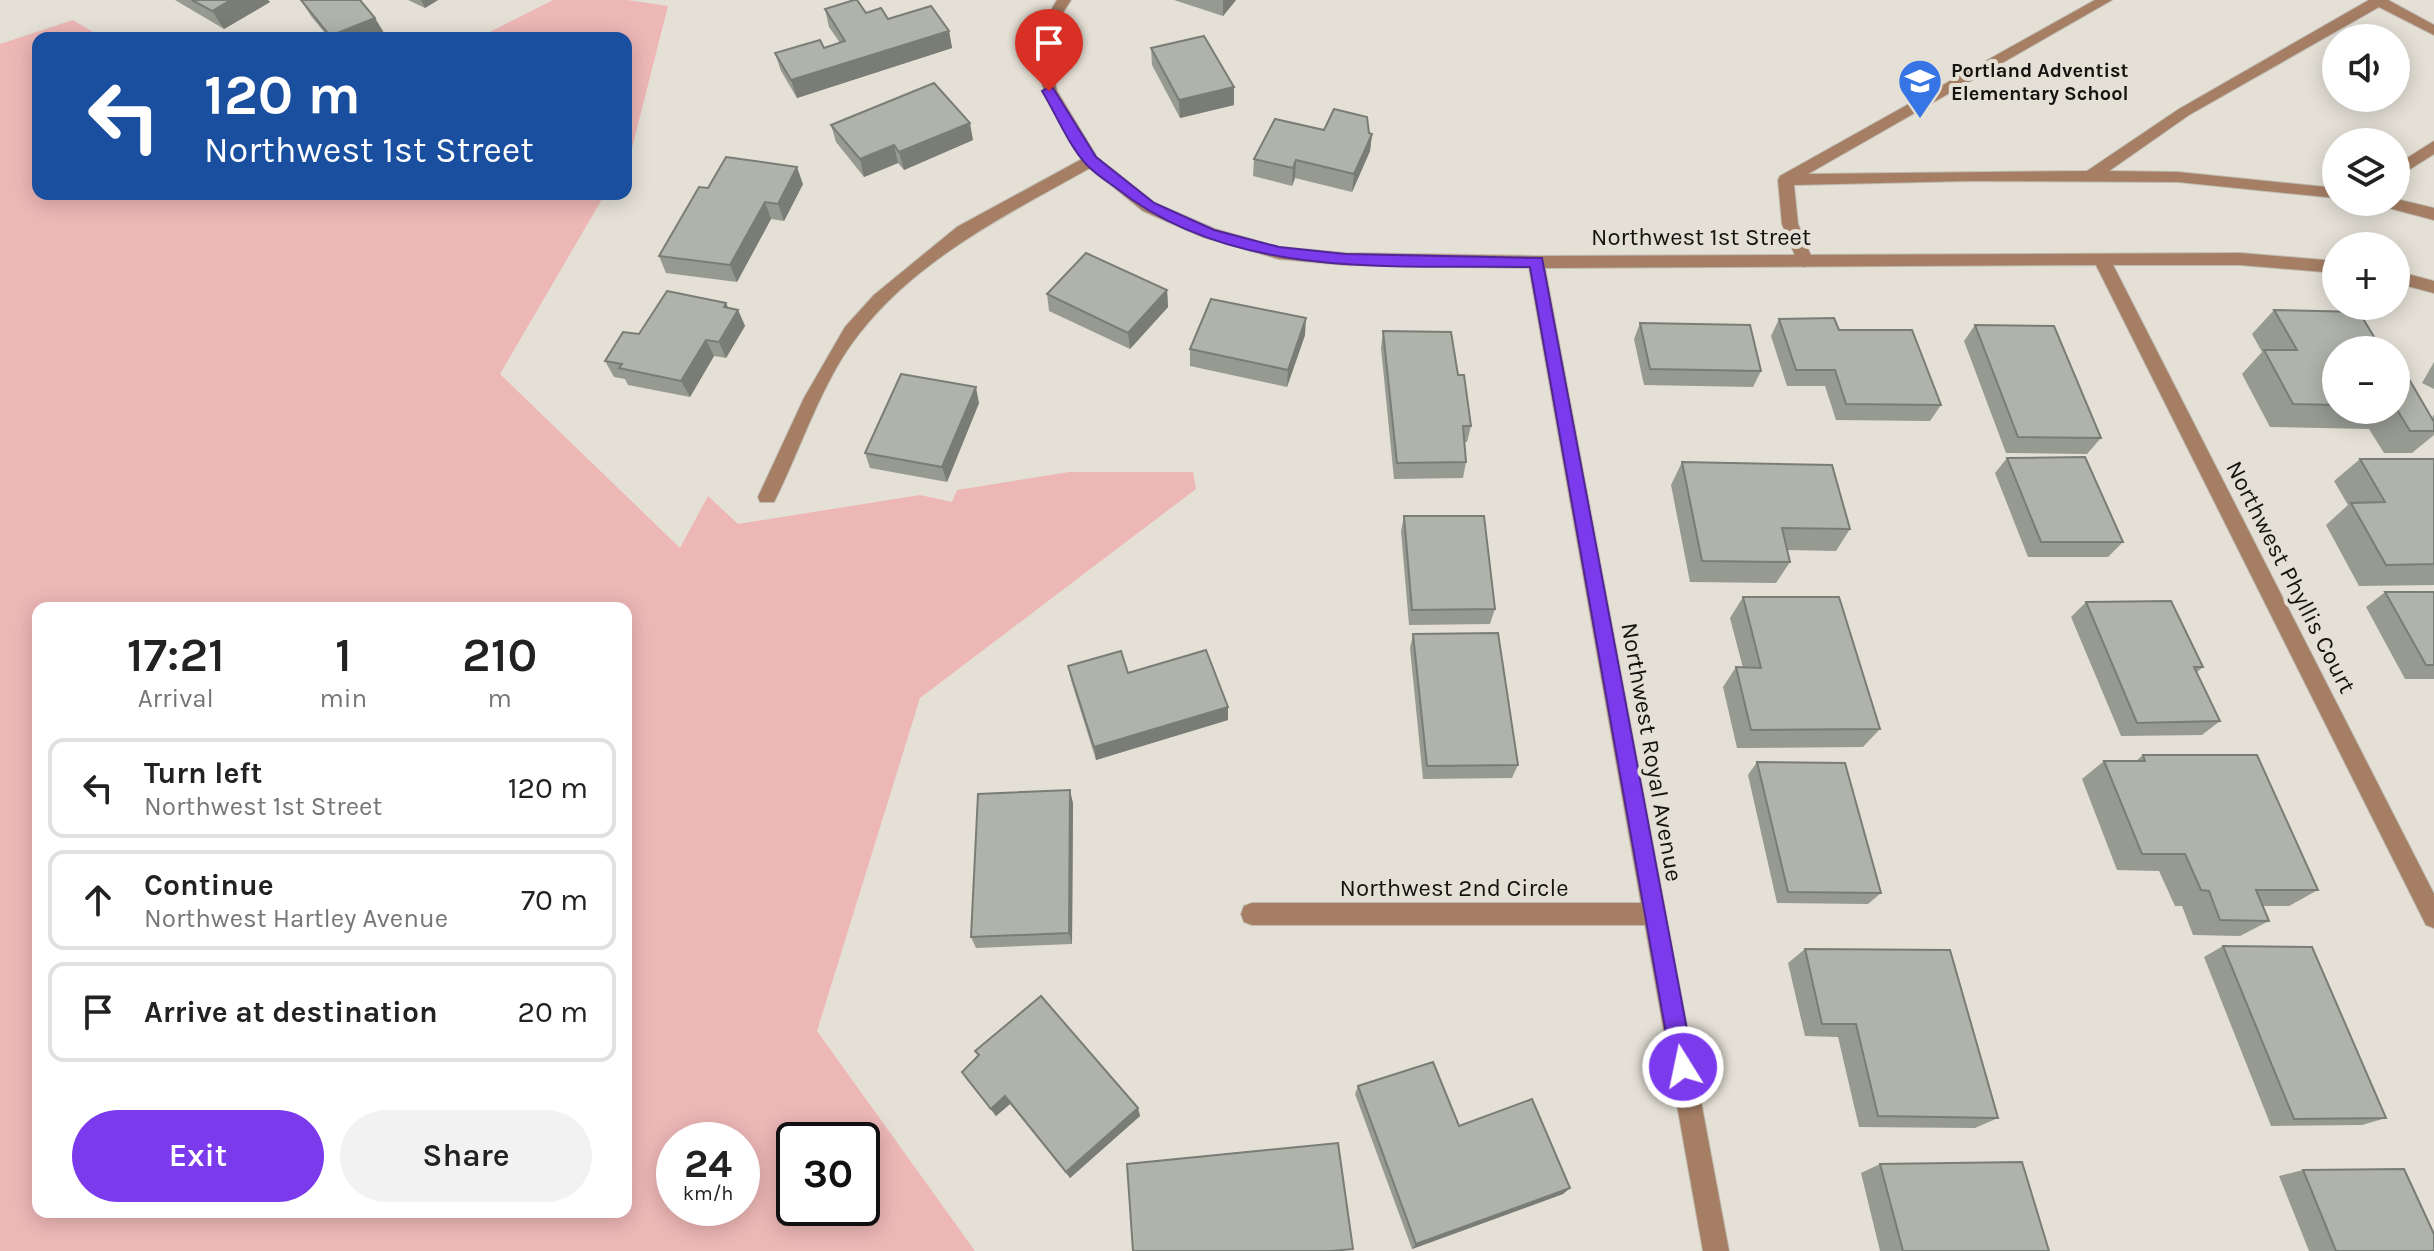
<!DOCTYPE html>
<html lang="en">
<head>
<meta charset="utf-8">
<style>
	body { margin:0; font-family:Karla,sans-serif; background:#f2f2f2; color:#222; height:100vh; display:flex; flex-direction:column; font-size:30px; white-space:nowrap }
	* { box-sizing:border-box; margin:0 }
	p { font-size:26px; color:#767676 }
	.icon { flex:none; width:44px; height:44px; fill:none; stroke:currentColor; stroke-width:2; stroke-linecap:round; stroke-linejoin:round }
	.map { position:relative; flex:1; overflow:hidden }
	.drawer { position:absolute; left:32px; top:602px; width:600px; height:616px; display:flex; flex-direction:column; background:#fff; border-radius:16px; box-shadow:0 4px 20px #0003 }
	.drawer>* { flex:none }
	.top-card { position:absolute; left:32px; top:32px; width:600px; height:168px; border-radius:16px; box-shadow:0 4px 20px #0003; background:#1a4fa0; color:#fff; overflow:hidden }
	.fabs { position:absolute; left:2322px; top:24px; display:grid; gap:16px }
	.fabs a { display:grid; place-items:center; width:88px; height:88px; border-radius:50%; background:#fff; box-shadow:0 4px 20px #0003; font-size:40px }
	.speed { position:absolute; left:656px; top:1122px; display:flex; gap:16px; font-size:40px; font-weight:700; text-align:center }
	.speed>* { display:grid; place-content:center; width:104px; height:104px; border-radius:50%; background:#fff; box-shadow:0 4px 20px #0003; line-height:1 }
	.speed small { font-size:20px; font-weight:400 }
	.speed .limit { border:4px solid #111; border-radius:12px; background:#fff; color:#111 }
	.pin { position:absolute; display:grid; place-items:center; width:68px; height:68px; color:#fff; margin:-82px -34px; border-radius:50% 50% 50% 0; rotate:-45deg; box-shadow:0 0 8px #0007 }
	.pin .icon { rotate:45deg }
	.me { position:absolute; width:88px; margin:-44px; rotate:350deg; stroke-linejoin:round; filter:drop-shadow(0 0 6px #0008) }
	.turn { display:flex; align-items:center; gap:28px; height:168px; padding:0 40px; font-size:36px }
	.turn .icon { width:104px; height:104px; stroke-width:2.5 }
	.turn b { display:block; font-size:56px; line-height:68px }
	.eta { display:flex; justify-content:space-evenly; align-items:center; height:136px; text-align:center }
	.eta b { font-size:48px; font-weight:600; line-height:56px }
	.primary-button { display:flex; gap:16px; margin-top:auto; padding:16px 40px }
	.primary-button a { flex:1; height:92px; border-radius:48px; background:#7c3aed; color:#fff; font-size:32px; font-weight:600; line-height:92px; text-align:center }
	.primary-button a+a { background:#f2f2f2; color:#222 }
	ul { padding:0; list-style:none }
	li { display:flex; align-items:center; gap:24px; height:100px; margin:0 16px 12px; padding:0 24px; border:4px solid #e0e0e0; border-radius:16px }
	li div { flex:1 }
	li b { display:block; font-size:30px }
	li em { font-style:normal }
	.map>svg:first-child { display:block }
	.green { fill:#edb7b6; fill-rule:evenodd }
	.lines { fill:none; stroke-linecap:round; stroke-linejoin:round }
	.lane-casing { stroke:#bfbbb2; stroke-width:2 }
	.street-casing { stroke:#bfbbb2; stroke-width:2 }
	.lane { fill:#a57e64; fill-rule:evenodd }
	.street { fill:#a57e64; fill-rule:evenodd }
	.wall { fill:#969a91 }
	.shaded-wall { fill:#7a7d76 }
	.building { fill:#afb3a9; stroke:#7a7d76; stroke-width:2 }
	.route { fill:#7c3aed; stroke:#51269a; stroke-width:2 }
	.labels { text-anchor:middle; stroke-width:8; stroke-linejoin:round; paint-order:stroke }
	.far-poi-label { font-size:20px; font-weight:bold; fill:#14130f; stroke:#e4e0d6; text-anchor:start }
	.street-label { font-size:24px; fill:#14130f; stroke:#e4e0d6 }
</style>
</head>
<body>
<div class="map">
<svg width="2434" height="1251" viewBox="0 0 2434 1251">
	<rect width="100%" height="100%" fill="#e4e0d6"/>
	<!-- green -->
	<g class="green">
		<path d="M553,0H627L668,6L632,148L626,158V38H478Z"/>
		<path d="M73,20L103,38H38V194H605L500,374L680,548L708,496L738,524L920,495L952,502L957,490L1069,472H1193L1196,489L920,698L817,1031L975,1251H0V44ZM38,608H626V1212H38ZM674,1140H742V1208H674ZM794,1140H862V1208H794Z"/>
	</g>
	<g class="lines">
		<!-- lane casing -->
		<g class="lane-casing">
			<g id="lane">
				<path d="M2095,0H2112L1808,174L2087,171L2179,109L2369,0H2388L2434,25V35L2379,7L2189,115L2109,171L2178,172L2336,188V198L2178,182L1969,181L1794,185L1798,224L1813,261L1805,267L1799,265L1782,224L1778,180L1780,176Z"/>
				<path d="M2434,141V154L2396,178V165Z"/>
				<path d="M2396,199L2434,208V220L2381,206L2379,202H2396Z"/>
			</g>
		</g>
		<!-- street casing -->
		<g class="street-casing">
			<g id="street">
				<path d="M1057,0H1071L1057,22L1050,62L1057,91L1097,157L1155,203L1215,229L1279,247L1345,253L1536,256L2240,253L2336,261V273L2240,265H2113L2434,894V928L2426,925L2096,265L1545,268L1729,1251H1703L1645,925H1252L1244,922L1241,914L1244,906L1252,903H1641L1529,268L1345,265L1279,259L1203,237L1143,211L1090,168C1008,214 918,258 859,334C822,380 801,449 774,502H760L758,497L804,398L845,327L874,295L957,227L1082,159C1048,102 1016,64 1057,0Z"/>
				<path d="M2396,271L2434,281V293L2396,283Z"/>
			</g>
		</g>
		<!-- lane -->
		<use href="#lane" class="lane"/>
		<!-- street -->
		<use href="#street" class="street"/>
	</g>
	<!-- wall -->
	<g class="wall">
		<path d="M175,0H268L270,2L224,29Z"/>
		<path d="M301,0L386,36L380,38H329L311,16Z"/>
		<path d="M408,0H438L425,8Z"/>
		<path d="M1174,0H1236L1223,16Z"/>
		<path d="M825,9L866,13L888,19L949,31L952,48L797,98L781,71L775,53L824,48L840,43L829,27Z"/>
		<path d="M1151,48L1234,87V105L1180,118L1152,65Z"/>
		<path d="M831,125L973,140L904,170L898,163L864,177L836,142Z"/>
		<path d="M1324,130L1372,134L1370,151L1352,192L1295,178L1292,186L1253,176L1254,159Z"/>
		<path d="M803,184L784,221L771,219L737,282L666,273L659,256L708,188Z"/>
		<path d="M1167,290L1168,307L1130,349L1049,311L1047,294Z"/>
		<path d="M726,303L728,307L738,310L745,326L726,358L714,356L690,397L628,385L625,379L614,377L605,361Z"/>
		<path d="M2274,310L2336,350V410H2396V373L2432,418L2434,414V435L2412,453H2384L2369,429L2270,427L2242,374L2262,352L2252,334Z"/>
		<path d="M1779,319L1839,330L1941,405L1930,421L1836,420L1825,386H1787L1771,336Z"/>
		<path d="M1640,323L1761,371L1753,387L1644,385L1634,339Z"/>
		<path d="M1975,325L2101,438L2087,454L2006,453L1964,341Z"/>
		<path d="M1383,331L1458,375L1471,426L1467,442H1464L1466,462L1463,478L1394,479L1381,348Z"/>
		<path d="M1305,335L1287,387L1190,366V349Z"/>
		<path d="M2434,362V389L2422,383Z"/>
		<path d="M979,403L947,482L870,468L865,453Z"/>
		<path d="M2007,458L2123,542L2108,557H2028L1995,473Z"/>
		<path d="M2360,459H2434V585L2359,586L2326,525L2348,505L2334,481Z"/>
		<path d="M1682,462L1850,529L1836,551L1787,550L1790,562L1776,583L1690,582L1671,485Z"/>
		<path d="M1404,516L1495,609L1490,624L1409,625L1401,531Z"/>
		<path d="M2385,592H2434V679H2405L2366,607Z"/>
		<path d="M1743,597L1880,729L1863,747L1737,748L1723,687L1736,667L1743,668L1730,618Z"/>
		<path d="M2086,602L2203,667L2196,673L2220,721L2202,735L2121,736L2071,617Z"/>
		<path d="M1413,634L1518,765L1512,778L1423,779L1410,648Z"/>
		<path d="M1068,666L1128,673L1228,707V720L1096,760L1071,680Z"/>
		<path d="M2143,755L2318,890L2289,906H2262L2269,921L2240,936L2193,935L2182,906H2175L2159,871L2117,870L2082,779L2104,761H2136Z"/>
		<path d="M1757,762L1881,893L1868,904L1777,903L1748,775Z"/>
		<path d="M1073,803L1072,944L976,948L971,937Z"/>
		<path d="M2223,946L2386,1118L2362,1125L2271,1126L2204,957Z"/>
		<path d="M1805,949L1998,1118L1975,1128L1859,1127L1838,1037L1805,1036L1788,963Z"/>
		<path d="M975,1051L1138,1108L1140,1116L1070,1178L1010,1104L996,1116L967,1080L962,1072L978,1056Z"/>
		<path d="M1358,1086L1459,1126L1570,1188L1563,1194L1412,1249L1355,1094Z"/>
		<path d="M1880,1164L2049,1251H1880L1861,1173Z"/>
		<path d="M2303,1170L2434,1251H2309L2279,1176Z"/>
	</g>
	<!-- shaded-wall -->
	<g class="shaded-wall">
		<path d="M231,0H268L270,2L224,29L212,11Z"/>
		<path d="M421,0H438L425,8Z"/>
		<path d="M1223,0H1236L1223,16Z"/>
		<path d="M375,18L386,36L380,38H332L330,36Z"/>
		<path d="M949,31L952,48L797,98L791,80Z"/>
		<path d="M1234,87V105L1180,118L1179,100Z"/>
		<path d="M970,123L973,140L904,170L899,152Z"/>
		<path d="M1372,134L1370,151L1352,192L1354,174Z"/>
		<path d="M894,145L898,163L864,177L860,159Z"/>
		<path d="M1296,160L1295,178L1292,186L1293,168Z"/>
		<path d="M797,167L803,184L784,221L778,204Z"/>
		<path d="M765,202L771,219L737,282L730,265Z"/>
		<path d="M1167,290L1168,307L1130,349L1128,333Z"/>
		<path d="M726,303L732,319L738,310L745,326L726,358L719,342L724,307Z"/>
		<path d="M1306,318L1305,335L1287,387L1288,370Z"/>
		<path d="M706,340L714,356L690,397L681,381Z"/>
		<path d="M976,387L979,403L947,482L942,467Z"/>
		<path d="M1228,707V720L1096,760L1094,747Z"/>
		<path d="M1070,790L1073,803L1072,944L1069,933Z"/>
		<path d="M1005,1096L1010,1104L996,1116L991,1109Z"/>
		<path d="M1138,1108L1140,1116L1070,1178L1066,1172Z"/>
		<path d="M1570,1188L1563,1194L1412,1249L1416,1244Z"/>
	</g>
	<!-- building -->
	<g class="building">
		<path d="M192,0H231L212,11Z"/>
		<path d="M301,0H360L375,18L330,36Z"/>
		<path d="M854,0H857L866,13L881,8L888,19L931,6L949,31L791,80L775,53L820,40L824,48L845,41L825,9Z"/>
		<path d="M1204,36L1234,87L1179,100L1151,48Z"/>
		<path d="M934,83L970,123L899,152L894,145L860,159L831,125Z"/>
		<path d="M1334,109L1367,117L1369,133L1372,134L1354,174L1296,160L1293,168L1254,159L1275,119L1324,130Z"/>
		<path d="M726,157L797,167L778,204L765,202L730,265L659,256L699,187L708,188Z"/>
		<path d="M1086,253L1167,290L1128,333L1047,294Z"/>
		<path d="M667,291L726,303L724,307L738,310L719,342L706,340L681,381L619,368L622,364L605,361L623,332L639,334Z"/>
		<path d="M1211,299L1306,318L1288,370L1190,349Z"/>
		<path d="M2274,310L2359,312L2382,350H2336V405L2293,404L2264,350H2297Z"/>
		<path d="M1834,318L1839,330H1912L1941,405L1846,404L1835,370H1796L1779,319Z"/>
		<path d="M1640,323L1750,325L1761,371L1650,369Z"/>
		<path d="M1975,325L2054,326L2101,438L2018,437Z"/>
		<path d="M1383,331L1451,332L1458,375H1464L1471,426H1463L1466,462L1397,463Z"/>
		<path d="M2396,373L2406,374L2434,422V431H2410L2396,408Z"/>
		<path d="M901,374L976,387L942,467L865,453Z"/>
		<path d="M2085,457L2123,542H2041L2007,458Z"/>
		<path d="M2360,459H2434V564L2386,565L2351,503L2385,502Z"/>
		<path d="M1682,462L1832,465L1850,529L1782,528L1790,562L1702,561Z"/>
		<path d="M1404,516H1484L1495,609L1412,610Z"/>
		<path d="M2385,592H2434V665H2426Z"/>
		<path d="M1743,597H1839L1880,729L1751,730L1736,667L1761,668Z"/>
		<path d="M2171,601L2203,667H2194L2220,721L2137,723L2086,602Z"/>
		<path d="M1498,633L1518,765L1427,766L1413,634Z"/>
		<path d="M1206,650L1228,707L1094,747L1068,666L1121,651L1128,673Z"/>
		<path d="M2143,755H2257L2318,890H2256L2269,921L2220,920L2209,891L2201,890L2185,854H2142L2104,761H2145Z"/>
		<path d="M1757,762L1845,763L1881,893L1788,892Z"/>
		<path d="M1070,790L1069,933L971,937L978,794Z"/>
		<path d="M2223,946L2312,947L2386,1118L2294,1119Z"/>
		<path d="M1805,949L1950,950L1998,1118L1878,1116L1856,1024H1822Z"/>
		<path d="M1041,996L1138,1108L1066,1172L1005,1096L991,1109L962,1072L979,1055L975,1051Z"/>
		<path d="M1433,1062L1459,1126L1532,1099L1570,1188L1416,1244L1358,1086Z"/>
		<path d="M1338,1143L1353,1249L1331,1251H1133L1127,1164Z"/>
		<path d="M2022,1162L2049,1251H1903L1880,1164Z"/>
		<path d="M2404,1169L2434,1234V1251H2336L2303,1170Z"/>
	</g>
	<!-- route -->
	<path class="route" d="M1049,87L1053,88L1096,157L1154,203L1214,230L1279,247L1345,254L1542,258L1694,1067L1691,1075L1683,1078L1675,1075L1672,1067L1530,267C1390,265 1231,280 1115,187C1105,180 1094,173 1086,164C1068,144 1056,114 1042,91Z"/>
	<!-- icons -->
	<defs>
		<g id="school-pin" transform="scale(2.3)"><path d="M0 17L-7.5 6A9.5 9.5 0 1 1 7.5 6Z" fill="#3775e4" stroke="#e4e0d6"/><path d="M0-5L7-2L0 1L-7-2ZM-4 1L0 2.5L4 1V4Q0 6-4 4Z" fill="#fff"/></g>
	</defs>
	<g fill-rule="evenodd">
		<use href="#school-pin" x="1920" y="81"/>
	</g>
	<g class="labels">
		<!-- far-poi labels -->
		<g class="far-poi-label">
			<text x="1951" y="77">Portland Adventist<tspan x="1951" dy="23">Elementary School</tspan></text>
		</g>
		<!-- street labels -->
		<g class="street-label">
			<text x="1701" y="245">Northwest 1st Street</text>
			<text transform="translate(2291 577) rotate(63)" y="8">Northwest Phyllis Court</text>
			<text transform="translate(1652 752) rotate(80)" y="8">Northwest Royal Avenue</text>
			<text x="1454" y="896">Northwest 2nd Circle</text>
		</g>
	</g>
</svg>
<div class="fabs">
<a><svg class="icon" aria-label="sound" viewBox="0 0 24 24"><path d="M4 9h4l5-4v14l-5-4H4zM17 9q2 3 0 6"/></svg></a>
<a><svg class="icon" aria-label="layers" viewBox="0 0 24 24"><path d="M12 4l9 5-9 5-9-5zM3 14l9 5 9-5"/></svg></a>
<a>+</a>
<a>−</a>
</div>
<div class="speed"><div>24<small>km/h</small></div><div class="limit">30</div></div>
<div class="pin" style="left:1049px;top:91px;background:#d93025"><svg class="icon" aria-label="arrive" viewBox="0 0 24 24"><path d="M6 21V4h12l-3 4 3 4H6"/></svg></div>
<svg class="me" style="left:1683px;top:1067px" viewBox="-20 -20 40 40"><circle r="17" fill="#7c3aed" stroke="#fff" stroke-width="3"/><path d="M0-11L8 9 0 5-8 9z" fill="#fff"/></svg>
<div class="top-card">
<div class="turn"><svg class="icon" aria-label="left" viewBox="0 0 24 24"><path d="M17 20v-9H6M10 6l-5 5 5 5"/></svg><div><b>120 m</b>Northwest 1st Street</div></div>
</div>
<section class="drawer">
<div class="eta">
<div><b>17:21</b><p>Arrival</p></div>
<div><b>1</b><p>min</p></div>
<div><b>210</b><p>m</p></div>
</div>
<ul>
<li><svg class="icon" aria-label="left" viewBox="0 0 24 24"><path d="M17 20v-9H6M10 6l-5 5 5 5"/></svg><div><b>Turn left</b><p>Northwest 1st Street</p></div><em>120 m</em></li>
<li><svg class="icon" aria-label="ahead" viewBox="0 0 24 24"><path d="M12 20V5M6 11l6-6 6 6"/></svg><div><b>Continue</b><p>Northwest Hartley Avenue</p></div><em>70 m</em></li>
<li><svg class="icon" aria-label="arrive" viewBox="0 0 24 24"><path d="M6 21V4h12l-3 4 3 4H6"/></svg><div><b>Arrive at destination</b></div><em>20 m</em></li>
</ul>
<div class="primary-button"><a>Exit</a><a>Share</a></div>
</section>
</div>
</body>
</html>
